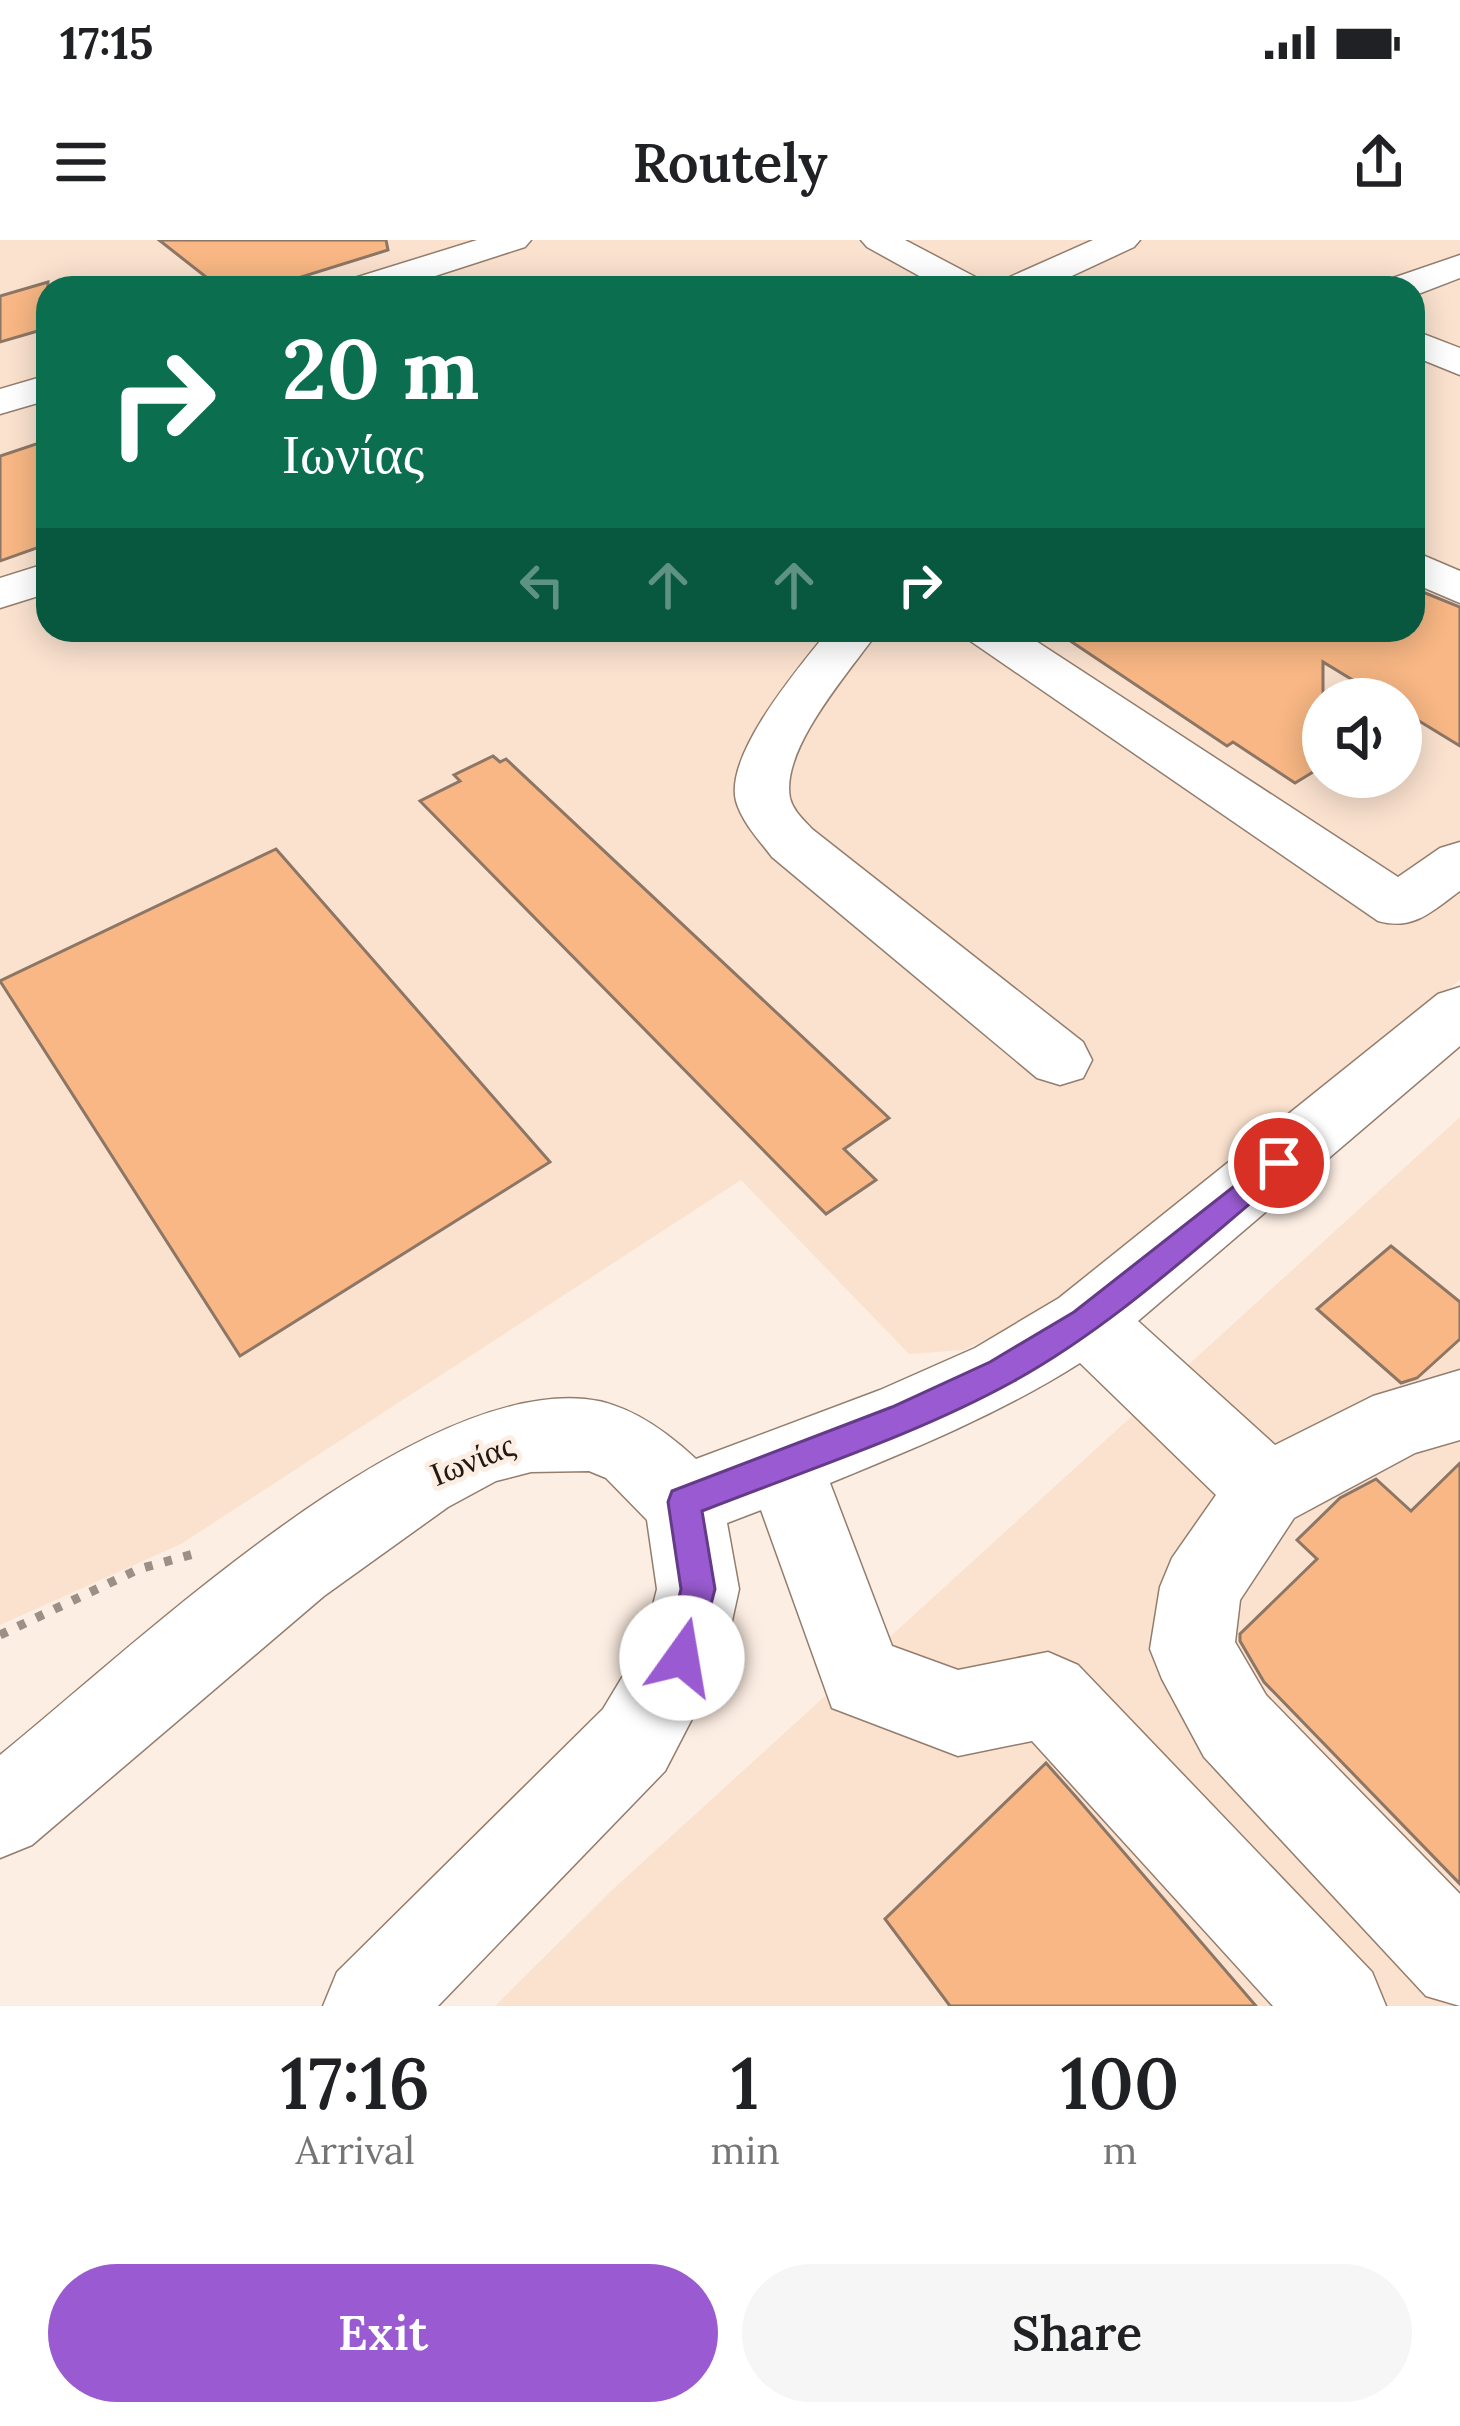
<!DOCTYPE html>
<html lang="en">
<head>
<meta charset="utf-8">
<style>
	body { margin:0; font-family:Lora,serif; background:#f6f6f6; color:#202124; height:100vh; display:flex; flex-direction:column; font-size:45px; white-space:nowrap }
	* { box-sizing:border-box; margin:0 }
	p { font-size:39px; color:#757577 }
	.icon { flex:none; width:66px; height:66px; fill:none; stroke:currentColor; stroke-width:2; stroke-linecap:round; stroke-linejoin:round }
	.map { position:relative; height:1766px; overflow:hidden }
	.details { display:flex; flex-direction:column; background:#fff; flex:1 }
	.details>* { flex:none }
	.hud { position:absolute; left:36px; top:36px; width:1389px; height:366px; border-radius:36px; box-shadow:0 6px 30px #0003; background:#0b6e4f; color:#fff; overflow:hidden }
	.fabs { position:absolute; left:1302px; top:438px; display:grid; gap:24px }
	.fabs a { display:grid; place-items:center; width:120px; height:120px; border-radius:50%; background:#fff; box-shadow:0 6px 30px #0003; font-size:60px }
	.pin { position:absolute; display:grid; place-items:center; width:102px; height:102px; color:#fff; margin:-51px; border:6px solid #fff; border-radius:50%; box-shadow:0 3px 12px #0007 }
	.me { position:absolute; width:132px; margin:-66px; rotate:13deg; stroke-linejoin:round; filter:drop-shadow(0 0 9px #0008) }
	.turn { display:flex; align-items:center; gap:42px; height:252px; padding:0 48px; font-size:54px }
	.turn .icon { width:156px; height:156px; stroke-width:2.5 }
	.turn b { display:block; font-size:84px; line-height:102px }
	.lanes { display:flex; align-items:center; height:114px; padding:0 48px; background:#0003; justify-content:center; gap:60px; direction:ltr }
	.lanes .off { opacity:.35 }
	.eta { display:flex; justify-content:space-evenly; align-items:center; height:204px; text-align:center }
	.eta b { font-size:72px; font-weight:600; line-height:84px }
	.button { display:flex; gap:24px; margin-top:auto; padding:24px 48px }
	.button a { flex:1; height:138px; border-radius:72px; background:#9a5bd2; color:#fff; font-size:48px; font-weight:600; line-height:138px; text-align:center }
	.button a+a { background:#f6f6f6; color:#202124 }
	.status { display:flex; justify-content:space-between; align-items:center; height:84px; padding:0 60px; background:#fff; direction:ltr }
	.status svg { height:33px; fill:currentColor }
	header { display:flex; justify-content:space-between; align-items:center; height:156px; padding:0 48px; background:#fff; font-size:54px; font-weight:600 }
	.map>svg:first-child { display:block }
	.built { fill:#fbe2cf; fill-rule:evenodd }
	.building { fill:#f8b784; stroke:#8c7666; stroke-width:3 }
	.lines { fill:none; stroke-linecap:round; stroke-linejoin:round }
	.minor-casing { stroke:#937d6d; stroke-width:3 }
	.path { stroke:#9b8f86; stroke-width:9; stroke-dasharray:8 12; stroke-linecap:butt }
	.minor { fill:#fff; fill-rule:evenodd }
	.route { fill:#9a5bd2; stroke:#643b88; stroke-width:3 }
	.labels { text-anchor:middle; stroke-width:10; stroke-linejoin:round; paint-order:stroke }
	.street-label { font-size:33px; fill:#221913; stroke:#fdeee3 }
</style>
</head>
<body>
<div class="status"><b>17:15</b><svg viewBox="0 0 49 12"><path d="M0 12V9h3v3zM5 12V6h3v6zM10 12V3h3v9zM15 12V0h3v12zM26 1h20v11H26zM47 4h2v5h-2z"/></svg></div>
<header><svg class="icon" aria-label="menu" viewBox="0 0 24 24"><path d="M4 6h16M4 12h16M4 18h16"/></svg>Routely<svg class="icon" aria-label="share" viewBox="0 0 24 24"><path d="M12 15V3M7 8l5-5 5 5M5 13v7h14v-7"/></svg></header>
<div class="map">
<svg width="1460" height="1766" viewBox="0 0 1460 1766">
	<rect width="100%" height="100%" fill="#fdeee3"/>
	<!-- built -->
	<g class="built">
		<path d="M0,0H1460V740L1059,1064L964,1110L909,1114L741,940L181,1304L0,1385ZM48,48H1413V390H48ZM1323,459H1401V537H1323Z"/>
		<path d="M1460,877V1766H495L610,1652Z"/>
	</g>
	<!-- building -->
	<g class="building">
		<path d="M159,0H386L388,10L266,48H220Z"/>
		<path d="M48,42V88L0,102V56Z"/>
		<path d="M48,200V304L0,321V216Z"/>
		<path d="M1413,348L1460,367V506L1401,470V459H1384L1323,422V526L1295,543L1233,502L1227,506L1054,390H1413Z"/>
		<path d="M493,516L500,522L506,519L889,878L844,909L876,940L826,974L420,561L460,541L454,535Z"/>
		<path d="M276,609L550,922L240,1116L0,741Z"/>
		<path d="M1391,1006L1460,1062V1099L1417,1138L1401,1143L1317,1069Z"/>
		<path d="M1460,1223V1644L1264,1442L1240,1401V1394L1317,1319L1297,1300L1340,1258L1376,1239L1411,1271Z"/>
		<path d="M1046,1523L1077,1558L1256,1766H950L885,1679Z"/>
	</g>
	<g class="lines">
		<!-- minor casing -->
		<g class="minor-casing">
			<g id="minor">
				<path d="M477,0H531L525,7L398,48H343L348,40Z"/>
				<path d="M861,0H905L981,40L986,48H941L867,7Z"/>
				<path d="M1093,0H1140L1134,7L1046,48H998L1003,40Z"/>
				<path d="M1460,15V38L1413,56V48H1382L1387,40Z"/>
				<path d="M1413,90L1460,108V135L1413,116Z"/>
				<path d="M48,135V160L0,174V149Z"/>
				<path d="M1413,311L1460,331V363L1413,343Z"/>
				<path d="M48,323V353L0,368V338Z"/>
				<path d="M829,390H879C852,429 780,508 790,558C793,571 804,580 812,589L1083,802L1092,820L1083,838L1060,845L1037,838L772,617C759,600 742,582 736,561C724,514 801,425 829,390Z"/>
				<path d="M962,390H1019L1398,637L1440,608L1460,602V651C1432,671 1414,691 1378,681L969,400Z"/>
				<path d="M1460,747V806L1138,1081L1275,1205L1373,1156L1460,1130V1200L1415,1213L1294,1278L1240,1360L1235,1402L1266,1455L1460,1654V1766L1426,1756L1204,1517L1162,1439L1150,1409L1160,1347L1172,1318L1216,1255L1080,1123C1001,1173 916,1208 830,1243L892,1406L958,1430L1048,1412L1078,1425L1372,1732L1386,1766H1273L1032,1501L958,1516L832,1468L761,1270L727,1283L739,1349L724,1417L665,1531L438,1766H323L337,1732L603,1469L644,1401L657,1349L647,1280L606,1238L589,1231L531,1232L496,1241L448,1267L324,1356L32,1605L0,1618V1515C135,1406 408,1143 585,1159C628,1163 666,1191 696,1219L880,1150L975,1108L1059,1058L1438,754Z"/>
			</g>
		</g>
		<!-- path -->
		<path class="path" d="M0,1395L139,1329L197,1313"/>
		<!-- minor -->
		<use href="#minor" class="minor"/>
	</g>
	<!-- route -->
	<path class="route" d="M1279,911L1289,915L1293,923L1289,931C1200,1004 1115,1085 1014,1141C916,1195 806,1230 702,1271L715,1349L694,1430L682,1435L669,1430L664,1418L681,1349L668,1262L672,1251L892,1167L990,1122L1074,1072Z"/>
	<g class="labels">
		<!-- street labels -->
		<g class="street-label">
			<text transform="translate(472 1219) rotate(-22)" y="12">Ιωνίας</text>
		</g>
	</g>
</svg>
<div class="fabs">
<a><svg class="icon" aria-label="sound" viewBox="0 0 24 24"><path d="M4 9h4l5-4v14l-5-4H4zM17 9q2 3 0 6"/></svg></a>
</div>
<div class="pin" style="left:1279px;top:923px;background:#d93025"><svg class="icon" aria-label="arrive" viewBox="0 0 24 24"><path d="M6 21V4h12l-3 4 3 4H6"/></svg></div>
<svg class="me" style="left:682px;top:1418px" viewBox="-20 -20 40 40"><circle r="19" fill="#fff"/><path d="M0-13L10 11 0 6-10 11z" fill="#9a5bd2"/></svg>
<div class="hud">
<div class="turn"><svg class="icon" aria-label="right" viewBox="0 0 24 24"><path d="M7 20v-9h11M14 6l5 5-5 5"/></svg><div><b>20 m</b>Ιωνίας</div></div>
<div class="lanes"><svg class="icon off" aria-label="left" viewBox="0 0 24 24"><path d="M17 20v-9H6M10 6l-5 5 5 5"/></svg><svg class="icon off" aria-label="ahead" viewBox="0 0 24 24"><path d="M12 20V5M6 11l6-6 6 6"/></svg><svg class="icon off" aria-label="ahead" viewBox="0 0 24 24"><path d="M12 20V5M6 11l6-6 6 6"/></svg><svg class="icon" aria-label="right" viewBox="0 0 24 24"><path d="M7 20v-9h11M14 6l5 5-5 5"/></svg></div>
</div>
</div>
<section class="details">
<div class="eta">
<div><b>17:16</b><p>Arrival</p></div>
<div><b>1</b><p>min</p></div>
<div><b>100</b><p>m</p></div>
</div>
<div class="button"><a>Exit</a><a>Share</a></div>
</section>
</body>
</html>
